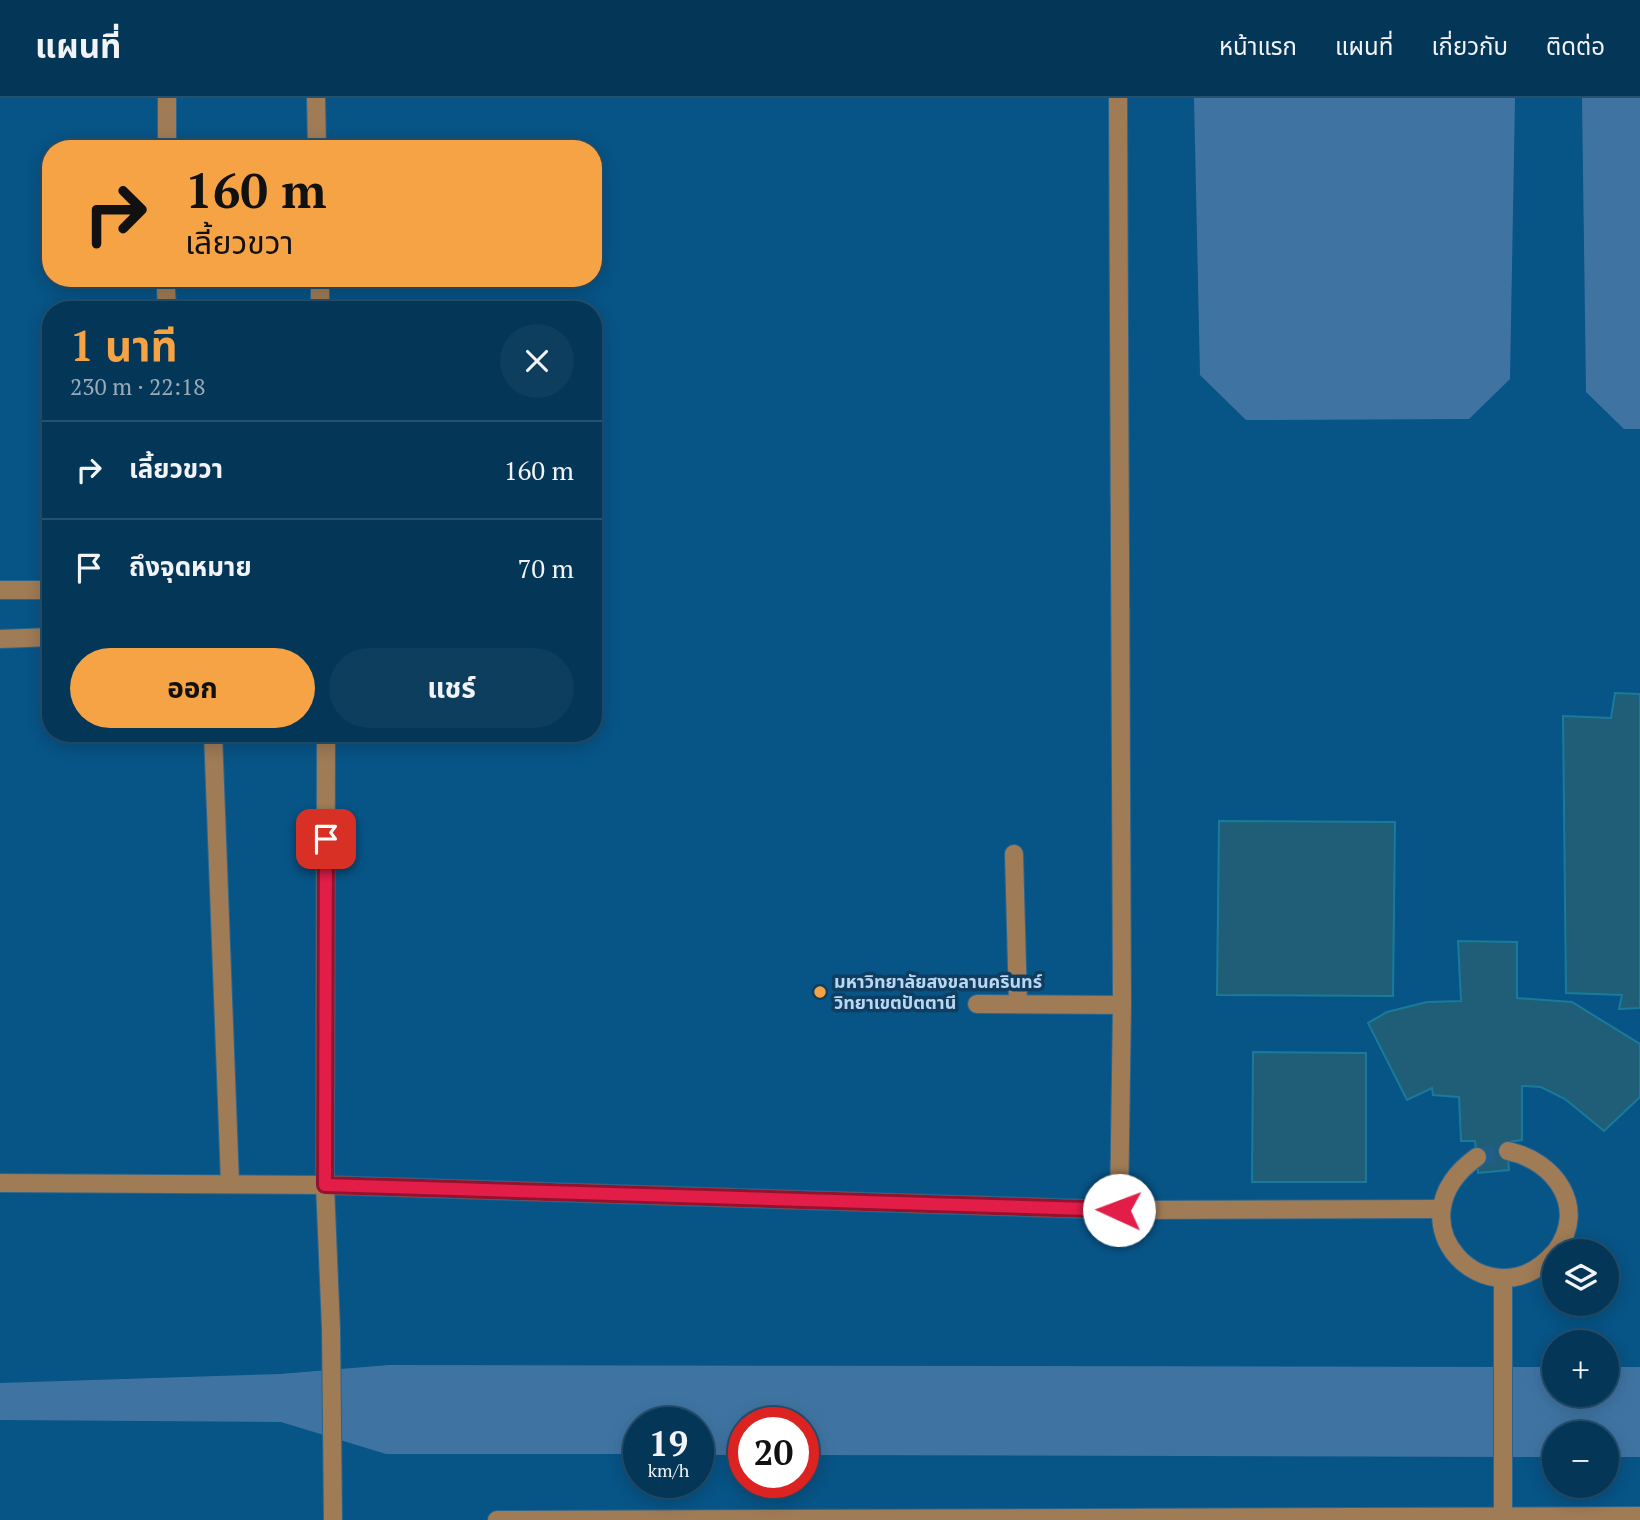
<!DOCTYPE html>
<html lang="th">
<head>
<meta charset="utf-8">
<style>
	body { margin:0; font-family:"PT Serif","Noto Sans Thai",serif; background:#0d3e5e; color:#f1f3f6; height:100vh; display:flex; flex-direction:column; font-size:26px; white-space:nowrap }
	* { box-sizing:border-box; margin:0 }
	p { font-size:23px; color:#97abba }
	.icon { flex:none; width:38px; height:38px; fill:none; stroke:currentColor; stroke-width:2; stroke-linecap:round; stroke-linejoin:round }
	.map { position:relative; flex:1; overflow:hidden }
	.details { position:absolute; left:42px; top:203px; width:560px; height:441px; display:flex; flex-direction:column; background:#043658; border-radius:28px; box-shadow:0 4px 18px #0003,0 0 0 2px #25506e }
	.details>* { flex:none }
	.top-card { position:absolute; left:42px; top:42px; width:560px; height:147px; border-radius:28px; box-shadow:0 4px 18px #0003,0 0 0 2px #25506e; background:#f5a345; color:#111; overflow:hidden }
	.controls { position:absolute; left:1542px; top:1141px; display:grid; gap:14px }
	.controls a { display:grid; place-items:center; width:77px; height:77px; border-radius:50%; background:#043658; box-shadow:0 4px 18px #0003,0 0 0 2px #25506e; font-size:35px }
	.speed { position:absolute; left:623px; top:1309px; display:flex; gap:14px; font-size:35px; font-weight:700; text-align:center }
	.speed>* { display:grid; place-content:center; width:91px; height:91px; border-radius:50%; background:#043658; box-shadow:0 4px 18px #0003,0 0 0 2px #25506e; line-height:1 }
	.speed small { font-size:18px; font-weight:400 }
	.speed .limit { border:10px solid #d22; background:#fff; color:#111 }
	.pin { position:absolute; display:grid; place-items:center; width:60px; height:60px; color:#fff; margin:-30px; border-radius:14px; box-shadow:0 4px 10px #0006 }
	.me { position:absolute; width:77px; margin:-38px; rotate:272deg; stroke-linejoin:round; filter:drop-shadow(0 0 5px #0008) }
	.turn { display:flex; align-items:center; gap:24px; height:147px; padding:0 28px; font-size:32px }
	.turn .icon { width:91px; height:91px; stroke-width:2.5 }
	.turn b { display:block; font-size:49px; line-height:60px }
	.round { display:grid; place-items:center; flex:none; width:74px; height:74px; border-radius:37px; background:#0d3e5e }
	.summary { display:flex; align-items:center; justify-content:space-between; height:119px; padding:0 28px }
	h1 { font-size:42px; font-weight:700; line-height:52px; color:#f5a345 }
	.action { display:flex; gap:14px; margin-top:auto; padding:14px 28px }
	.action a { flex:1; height:80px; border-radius:42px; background:#f5a345; color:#111; font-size:28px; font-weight:700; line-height:80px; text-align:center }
	.action a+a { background:#0d3e5e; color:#f1f3f6 }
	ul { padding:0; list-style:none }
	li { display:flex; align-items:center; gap:21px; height:98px; padding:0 28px; border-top:2px solid #25506e }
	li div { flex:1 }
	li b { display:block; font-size:26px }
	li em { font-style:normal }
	header { display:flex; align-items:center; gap:42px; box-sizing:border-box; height:98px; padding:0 35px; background:#043658; border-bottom:2px solid #25506e }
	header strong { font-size:33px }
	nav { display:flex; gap:38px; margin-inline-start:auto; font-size:24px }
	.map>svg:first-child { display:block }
	.built { fill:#075486; fill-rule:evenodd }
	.water { fill:#3f74a2 }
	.building { fill:#1f5e76; stroke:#197b9b; stroke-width:2 }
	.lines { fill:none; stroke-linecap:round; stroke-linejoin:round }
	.minor-tunnel { stroke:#215d89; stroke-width:18; stroke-dasharray:18 9; stroke-linecap:butt }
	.minor-casing { stroke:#2a658f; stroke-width:20 }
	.minor { stroke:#9f7b56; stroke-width:18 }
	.route-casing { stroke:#92132f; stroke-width:18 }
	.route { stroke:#e11d48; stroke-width:12 }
	.poi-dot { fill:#f5a345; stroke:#103e61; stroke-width:2.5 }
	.labels { text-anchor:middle; stroke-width:7; stroke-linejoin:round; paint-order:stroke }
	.poi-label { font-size:18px; font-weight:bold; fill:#bad7f2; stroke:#103e61; text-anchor:start }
</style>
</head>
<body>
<header>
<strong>แผนที่</strong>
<nav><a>หน้าแรก</a><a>แผนที่</a><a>เกี่ยวกับ</a><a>ติดต่อ</a></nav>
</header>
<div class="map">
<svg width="1640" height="1422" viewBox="0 0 1640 1422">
	<rect width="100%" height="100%" fill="#064876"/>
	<!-- built -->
	<path class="built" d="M0,0H1640V1422H0ZM51,51H593V180H51ZM51,212H593V635H51ZM1554,1153H1606V1206H1554ZM1554,1244H1606V1297H1554ZM639,1325H698V1384H639ZM744,1325H803V1384H744ZM1554,1335H1606V1388H1554Z"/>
	<!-- water -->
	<g class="water">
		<path d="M1194,0H1515L1510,281L1469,321L1246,322L1200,277Z"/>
		<path d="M1582,0H1640V331H1624L1586,294Z"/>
		<path d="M389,1267L1554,1269V1297H1606L1607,1269H1640V1359H1607L1606,1335H1554V1359L803,1357V1325H744V1357H698V1325H639V1356H386L281,1324L0,1322V1285L280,1276Z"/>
	</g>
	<!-- building -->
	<g class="building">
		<path d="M1615,595L1640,596V910L1619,911L1622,897L1566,895L1563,618L1611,620Z"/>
		<path d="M1219,723L1395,724L1393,898L1217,897Z"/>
		<path d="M1458,843L1517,844V900L1572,904L1640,946V999L1604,1033L1565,1001L1541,989L1522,988V1042L1507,1044L1509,1072L1478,1075L1475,1043H1461L1459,999L1433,997L1432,990L1407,1002L1368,925L1387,914L1427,904L1461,903Z"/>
		<path d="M1253,954L1366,955V1084H1252Z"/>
	</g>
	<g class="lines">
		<!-- minor-tunnel -->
		<path class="minor-tunnel" d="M1477,1059L1508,1053"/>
		<!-- minor casing -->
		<g class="minor-casing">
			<g id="minor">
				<path d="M167,0V51"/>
				<path d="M316,0L317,51"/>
				<path d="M1118,0L1122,907L1119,1112"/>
				<path d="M320,180V212"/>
				<path d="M166,191L167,212"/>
				<path d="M0,492H51"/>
				<path d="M0,541L51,539"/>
				<path d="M213,635L230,1085"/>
				<path d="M326,635L325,1087L331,1231L333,1422"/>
				<path d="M1014,756L1018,906"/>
				<path d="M977,906L1122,907"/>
				<path d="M1508,1053C1555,1063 1588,1109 1556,1153"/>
				<path d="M1477,1059C1386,1124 1490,1228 1554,1155"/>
				<path d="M0,1085L325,1087L1119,1112L1441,1111"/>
				<path d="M1503,1180V1422"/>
				<path d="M497,1422L1640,1418"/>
			</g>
		</g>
		<!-- minor -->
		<use href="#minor" class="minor"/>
	</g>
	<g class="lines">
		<!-- route casing -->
		<g class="route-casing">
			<path id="route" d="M326,741L325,1087L1119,1112"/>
		</g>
		<!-- route -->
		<use href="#route" class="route"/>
	</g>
	<!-- markers -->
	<circle class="poi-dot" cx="820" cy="894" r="7"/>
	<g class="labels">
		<!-- poi labels -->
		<g class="poi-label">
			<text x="834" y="890">มหาวิทยาลัยสงขลานครินทร์<tspan x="834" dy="21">วิทยาเขตปัตตานี</tspan></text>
		</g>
	</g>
</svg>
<div class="controls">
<a><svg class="icon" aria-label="layers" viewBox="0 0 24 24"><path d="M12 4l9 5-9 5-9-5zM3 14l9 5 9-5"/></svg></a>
<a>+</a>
<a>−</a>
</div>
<div class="speed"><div>19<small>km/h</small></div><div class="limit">20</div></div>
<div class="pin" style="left:326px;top:741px;background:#d93025"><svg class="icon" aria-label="arrive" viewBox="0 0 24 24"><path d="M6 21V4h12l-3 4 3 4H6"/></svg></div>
<svg class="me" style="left:1119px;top:1112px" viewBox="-20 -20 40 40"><circle r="19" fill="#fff"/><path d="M0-13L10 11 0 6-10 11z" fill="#e11d48"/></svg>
<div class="top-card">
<div class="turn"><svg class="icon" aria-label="right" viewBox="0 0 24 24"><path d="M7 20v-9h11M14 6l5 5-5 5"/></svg><div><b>160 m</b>เลี้ยวขวา</div></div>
</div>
<section class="details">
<div class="summary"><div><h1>1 นาที</h1><p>230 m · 22:18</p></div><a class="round"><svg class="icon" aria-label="close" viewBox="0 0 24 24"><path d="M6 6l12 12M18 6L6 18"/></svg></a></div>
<ul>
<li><svg class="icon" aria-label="right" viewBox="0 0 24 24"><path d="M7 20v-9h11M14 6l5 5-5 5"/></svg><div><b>เลี้ยวขวา</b></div><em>160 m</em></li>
<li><svg class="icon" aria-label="arrive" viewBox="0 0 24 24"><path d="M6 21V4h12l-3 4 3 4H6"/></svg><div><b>ถึงจุดหมาย</b></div><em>70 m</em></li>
</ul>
<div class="action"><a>ออก</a><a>แชร์</a></div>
</section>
</div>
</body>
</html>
